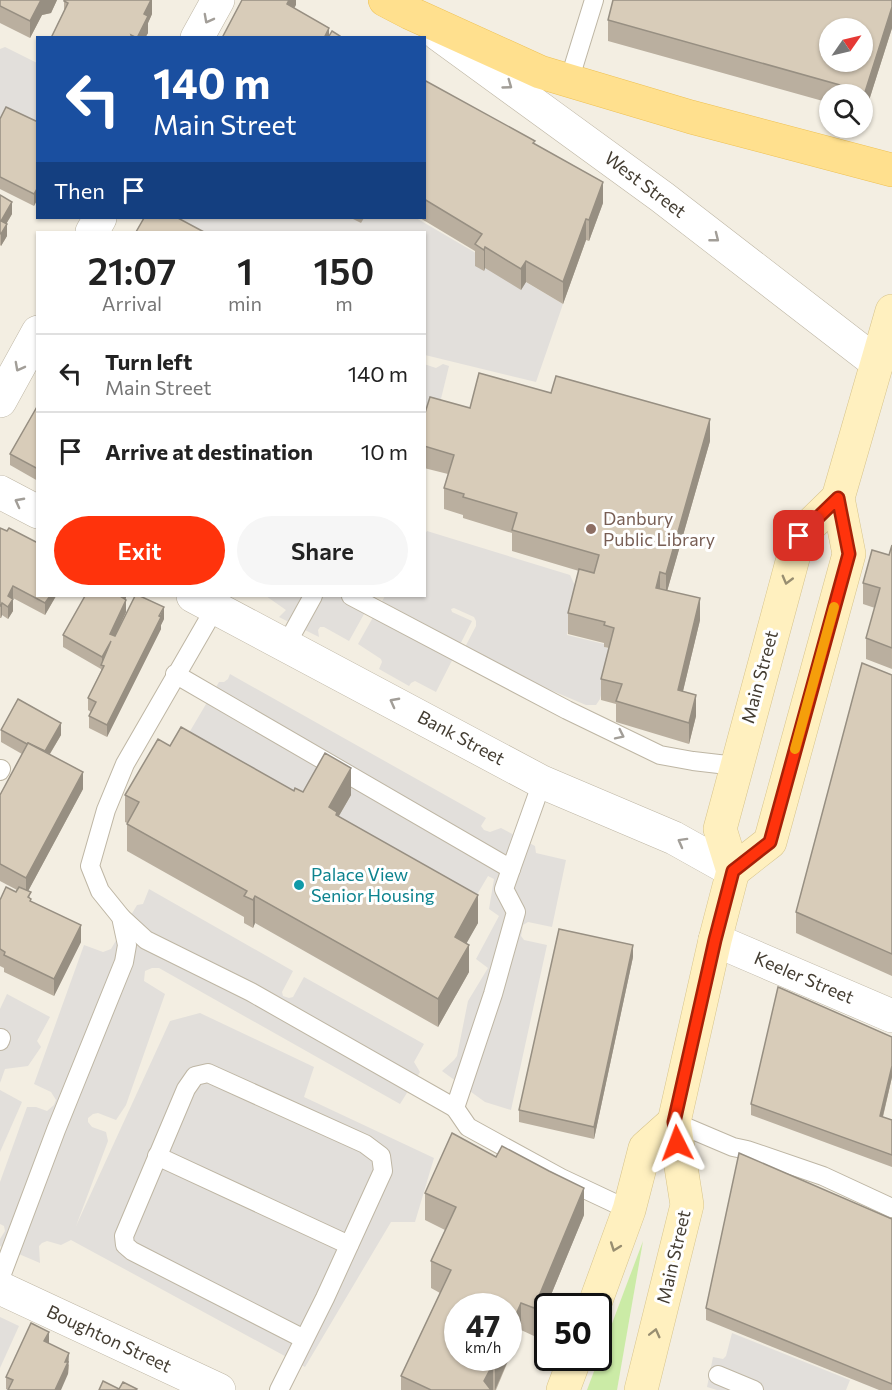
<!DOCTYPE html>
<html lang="en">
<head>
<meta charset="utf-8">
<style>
	body { margin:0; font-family:Commissioner,sans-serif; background:#f6f6f6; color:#222; height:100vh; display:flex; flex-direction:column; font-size:22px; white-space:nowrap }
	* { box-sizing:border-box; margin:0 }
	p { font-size:20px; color:#767676 }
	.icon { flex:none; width:33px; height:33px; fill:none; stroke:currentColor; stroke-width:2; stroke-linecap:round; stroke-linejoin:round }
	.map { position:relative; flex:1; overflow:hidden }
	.drawer { position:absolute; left:36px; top:231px; width:390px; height:366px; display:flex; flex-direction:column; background:#fff; border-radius:0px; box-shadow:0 2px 4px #0004 }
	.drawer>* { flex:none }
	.guide { position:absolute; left:36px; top:36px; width:390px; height:183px; border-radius:0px; box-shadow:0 2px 4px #0004; background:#1a4fa0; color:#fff; overflow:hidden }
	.needle { width:39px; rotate:56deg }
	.buttons { position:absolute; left:819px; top:18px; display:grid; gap:12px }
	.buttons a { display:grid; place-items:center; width:54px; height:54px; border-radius:50%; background:#fff; box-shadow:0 2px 4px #0004; font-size:30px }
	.speed { position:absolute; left:444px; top:1293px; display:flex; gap:12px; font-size:30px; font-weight:700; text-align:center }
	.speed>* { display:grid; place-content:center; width:78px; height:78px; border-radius:50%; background:#fff; box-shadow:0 2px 4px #0004; line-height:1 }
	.speed small { font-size:15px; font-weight:400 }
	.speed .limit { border:3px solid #111; border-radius:9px; background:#fff; color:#111 }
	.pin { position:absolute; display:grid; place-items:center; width:51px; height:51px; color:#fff; margin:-26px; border-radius:12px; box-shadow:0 3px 9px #0006 }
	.me { position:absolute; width:66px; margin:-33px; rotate:357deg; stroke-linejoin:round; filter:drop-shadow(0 0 4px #0008) }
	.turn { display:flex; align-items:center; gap:21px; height:126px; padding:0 18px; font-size:27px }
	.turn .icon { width:78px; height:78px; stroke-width:2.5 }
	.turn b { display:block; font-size:42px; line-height:51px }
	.then { display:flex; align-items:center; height:57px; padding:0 18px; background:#0003; gap:12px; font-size:22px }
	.eta { display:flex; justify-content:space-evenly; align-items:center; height:102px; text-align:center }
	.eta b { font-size:36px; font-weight:600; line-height:42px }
	.primary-button { display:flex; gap:12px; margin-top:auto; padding:12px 18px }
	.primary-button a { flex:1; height:69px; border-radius:36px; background:#ff330c; color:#fff; font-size:24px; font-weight:600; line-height:69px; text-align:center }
	.primary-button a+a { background:#f6f6f6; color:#222 }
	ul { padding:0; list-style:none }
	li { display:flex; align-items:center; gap:18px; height:78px; padding:0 18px; border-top:2px solid #e0e0e0 }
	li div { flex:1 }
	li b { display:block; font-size:22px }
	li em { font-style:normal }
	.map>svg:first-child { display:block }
	.green { fill:#cbeba6 }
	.parking { fill:#e2dfdb }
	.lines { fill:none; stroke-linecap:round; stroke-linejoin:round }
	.lane-casing { stroke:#beb6a4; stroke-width:20 }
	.street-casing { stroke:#beb6a4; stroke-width:34 }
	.secondary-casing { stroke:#d7c48c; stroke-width:34 }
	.primary-casing { stroke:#eec154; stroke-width:34 }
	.lane { stroke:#fff; stroke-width:18 }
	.street { stroke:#fff; stroke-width:33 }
	.secondary { stroke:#fff0bf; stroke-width:33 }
	.primary { stroke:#ffe08e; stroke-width:33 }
	.wall { fill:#baaf9f }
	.shaded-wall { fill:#978f82 }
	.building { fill:#d8ccb9; stroke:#978f82; stroke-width:1.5; fill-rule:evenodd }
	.oneway { stroke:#a29e98 }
	.oneway2 { stroke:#988e71 }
	.route-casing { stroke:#a62108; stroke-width:15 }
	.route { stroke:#ff330c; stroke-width:10 }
	.slow { stroke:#f59e0b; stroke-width:10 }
	.education-dot { fill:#8d6e63; stroke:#fff; stroke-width:2 }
	.culture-dot { fill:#0f9aa8; stroke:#fff; stroke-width:2 }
	.labels { text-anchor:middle; stroke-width:6; stroke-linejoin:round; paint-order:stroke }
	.street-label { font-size:18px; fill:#443d32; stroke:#fff }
	.education-label { font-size:18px; fill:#785e54; stroke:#fff; text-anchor:start }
	.culture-label { font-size:18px; fill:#0d838f; stroke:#fff; text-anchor:start }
</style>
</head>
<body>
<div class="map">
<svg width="892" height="1390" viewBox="0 0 892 1390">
	<rect width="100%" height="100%" fill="#f3eee2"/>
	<!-- green -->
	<path class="green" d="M643,1241L617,1390H587Z"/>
	<!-- parking -->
	<g class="parking">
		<path d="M5,47L37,63V136L0,130V49Z"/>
		<path d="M177,218H416L563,304L536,382L425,355L424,232H200Z"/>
		<path d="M424,364L436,368L443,364L449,366L438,411L429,409L425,411Z"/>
		<path d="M427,531L570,575L577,590L567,635L604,644V647L613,650L600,699L596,705H586L462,653L476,626V621L474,617L454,608L451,609L452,612L472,621L436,692L415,681L411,683L409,686L379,669L382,662L381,659L358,644L385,596H424V536Z"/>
		<path d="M266,596H374L349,641L324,627H320L318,630L319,637L279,617L286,610Z"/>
		<path d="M230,674L486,818L481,826L484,830L490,832L501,828L535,846L536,853L566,860L552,927L528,922L523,925L521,936L524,940L547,945L511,1110L485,1102L442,1071L454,1060L457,1056L468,1001L488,968L476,959L499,916L489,909L494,879L488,876L475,898L186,738L219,682H224L228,679Z"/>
		<path d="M149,889L293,971L282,992L283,996L289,998L293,997L304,977L424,1044L414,1062L420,1072L400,1104L159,968H152L145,971L144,981L165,994L126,1105L116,1120L98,1113L93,1114L88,1118V1122L92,1127L106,1132L108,1141L76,1226L170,1021L200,1013L314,1067L304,1097L434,1158L415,1222H391L305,1367L71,1240L61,1245L47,1241L42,1243L39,1246L40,1263L0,1246V1239L5,1231L4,1226L0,1224V1182L27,1107H36L47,1111L54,1105L56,1100L51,1092L34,1084L84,945L103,952L111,949L137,905L143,904Z"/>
		<path d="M7,994L50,1017L37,1041L41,1047L28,1066L5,1069L0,1083V1009Z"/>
		<path d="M0,1090L22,1102L0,1152Z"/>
		<path d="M0,1317L19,1326L0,1368Z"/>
		<path d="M732,1333L850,1380L846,1390H717L707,1387L713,1357L723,1359L726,1356Z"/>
	</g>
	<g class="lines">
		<!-- lane casing -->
		<g class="lane-casing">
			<g id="lane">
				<path d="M569,81L594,0"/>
				<path d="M351,596L567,710L660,755L693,761L736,766"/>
				<path d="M286,645L313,596"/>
				<path d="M175,674L511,869L542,782"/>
				<path d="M0,771L1,769"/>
				<path d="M121,917L146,940L251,992L455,1108L493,994L516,912L504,889L511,869"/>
				<path d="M0,1041L1,1038"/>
				<path d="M455,1108L468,1127L561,1178L629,1210"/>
				<path d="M674,1122L733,1147L747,1150L823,1176L892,1208"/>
				<path d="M157,1156L349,1245"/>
				<path d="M0,1279L56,1130L124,962L127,945L121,917L100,891L90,866L106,810L125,764L215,608"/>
				<path d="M718,1375L754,1390"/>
				<path d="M279,1390L325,1298L383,1171L381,1156L365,1144L208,1073L195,1076L186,1089L124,1236L125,1245L132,1251L304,1339"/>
			</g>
		</g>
		<!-- street casing -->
		<g class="street-casing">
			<g id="street">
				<path d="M438,34L662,197L877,363"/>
				<path d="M197,38L218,0"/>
				<path d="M92,232L100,218"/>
				<path d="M0,401L38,332"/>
				<path d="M0,492L38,512"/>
				<path d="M193,596L542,782L674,838L733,871"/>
				<path d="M715,940L892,1016"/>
				<path d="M0,1288L219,1390"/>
			</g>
		</g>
		<!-- secondary casing -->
		<g class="secondary-casing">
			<g id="secondary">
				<path d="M733,871L770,842L849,554L838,498L892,311"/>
				<path d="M594,1306L629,1210L645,1148L674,1122"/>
				<path d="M563,1390L575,1358"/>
				<path d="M641,1390L687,1205L674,1122L715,940L733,871L720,829L799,536L838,498"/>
			</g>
		</g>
		<!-- primary casing -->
		<g class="primary-casing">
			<path id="primary" d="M385,0L410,13L540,72L691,117L892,170"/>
		</g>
		<!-- lane -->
		<use href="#lane" class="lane"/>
		<!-- street -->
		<use href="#street" class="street"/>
		<!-- secondary -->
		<use href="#secondary" class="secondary"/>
		<!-- primary -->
		<use href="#primary" class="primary"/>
	</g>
	<!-- wall -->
	<g class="wall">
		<path d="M0,0H57L51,13L42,15L30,38L0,23Z"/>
		<path d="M152,0V14L148,23V33L145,38H51L64,12V1Z"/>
		<path d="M892,0V28L865,113L862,112V94H830V103L608,41V20Z"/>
		<path d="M424,80L535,144L603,203L589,241L586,240L563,304L526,282L521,290L485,268L484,271L475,266V251L420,218H424Z"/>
		<path d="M0,119L38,122L34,206L0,189Z"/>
		<path d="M0,195L12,214L6,224L7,236L1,246L0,245Z"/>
		<path d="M353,218H364L361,223L353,219Z"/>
		<path d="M38,405V481L10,465V454Z"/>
		<path d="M470,408L710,441L667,591L700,620L683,691L696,716L689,744L616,722V704L601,700V679L609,648L604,647V643L568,634V613L579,571L512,551V533L463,518V515L444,509V488L448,474L424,468V416Z"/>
		<path d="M0,528L56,596L45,615L13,598V611L8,619L2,615L1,618H0Z"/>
		<path d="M892,545V669L866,659V638L875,608L863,604V583L889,555Z"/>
		<path d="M126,596L125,600L126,612L115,636L164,619L161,625V629L107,737L89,728V716L91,712L88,710V698L101,671V669L63,647V635Z"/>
		<path d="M892,675V976L796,933V912Z"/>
		<path d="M1,730L61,735L50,754L83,789L28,891L31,902L81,942L54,996L4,972V968L0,966V900L16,892L17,890L0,881V795L22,754L1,742Z"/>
		<path d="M170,746L294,791L303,792L351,795L339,816L478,923L466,943L469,972L438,1027L255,923L253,928L244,923V917L127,851V823L125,822V795Z"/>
		<path d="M633,957L594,1139L519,1122V1110Z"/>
		<path d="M892,1037V1077L883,1117L892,1120V1167L751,1115V1104Z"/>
		<path d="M425,1193L584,1215L534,1336L521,1330L496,1390H401V1376L440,1293L431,1288V1261L445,1230L425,1220Z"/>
		<path d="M892,1219V1390H879L706,1320V1308Z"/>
		<path d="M49,1343L69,1365L68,1374L8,1390L6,1389V1377Z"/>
	</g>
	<!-- shaded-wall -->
	<g class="shaded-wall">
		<path d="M41,0H57L51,13L42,15L30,38V21Z"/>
		<path d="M151,0H152V14L148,23V33L145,38H137L144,14Z"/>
		<path d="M289,0H296V5L287,21V4Z"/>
		<path d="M892,7V28L865,113V92Z"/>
		<path d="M329,28V38H324Z"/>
		<path d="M603,182V203L589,241V220Z"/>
		<path d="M38,187V199L34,206V194Z"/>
		<path d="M12,202V214L1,233V221Z"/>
		<path d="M586,219V240L563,304V282Z"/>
		<path d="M7,224V236L1,246V234Z"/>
		<path d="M485,247V268L484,271V250Z"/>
		<path d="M526,261V282L521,290V269Z"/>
		<path d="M710,419V441L666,595V574Z"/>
		<path d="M660,572V594L656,588Z"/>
		<path d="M13,586V611L8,619V596Z"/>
		<path d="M50,596H56L45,615V603Z"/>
		<path d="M121,596H126V598L120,608Z"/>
		<path d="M700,598V620L678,712V690Z"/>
		<path d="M126,600V612L102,665V657L110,634Z"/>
		<path d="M2,603V615L1,618V606Z"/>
		<path d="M164,607V619L161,625V629L107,737V725Z"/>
		<path d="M696,695V716L689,744V723Z"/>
		<path d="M61,723V735L43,765V753Z"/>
		<path d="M351,768V795L337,819L329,807Z"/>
		<path d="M83,772V789L26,895V878Z"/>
		<path d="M478,895V923L455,964V937Z"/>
		<path d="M255,896V923L253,928V900Z"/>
		<path d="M81,925V942L54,996V979Z"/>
		<path d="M469,945V972L438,1027V999Z"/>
		<path d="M633,945V957L594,1139V1127Z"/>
		<path d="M892,1066V1077L880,1128V1116Z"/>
		<path d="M584,1188V1215L534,1336V1308Z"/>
		<path d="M521,1303V1330L495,1390V1365L498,1358H508V1333Z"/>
		<path d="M49,1332V1344L44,1341Z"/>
		<path d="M69,1353L68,1374L61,1390H55L65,1362Z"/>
		<path d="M493,1364V1390H484V1381Z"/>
	</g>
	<!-- building -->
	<g class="building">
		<path d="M0,0H41L30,21L0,6Z"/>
		<path d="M64,0H151L144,14L148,16L137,38L131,35L132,38H51L68,3L64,1Z"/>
		<path d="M242,0H289L287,4L329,28L324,38H222Z"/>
		<path d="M613,0H892V7L865,92L608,20ZM830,28H862V62H830Z"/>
		<path d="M332,31L340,36L339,38H328Z"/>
		<path d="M424,80L535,141L533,143L603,182L589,220L586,219L563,282L526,261L521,269L485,247L484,250L475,244L482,234L424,199Z"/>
		<path d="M6,107L38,122V187L34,194L0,177V119Z"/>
		<path d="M0,195L12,202L1,221L7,224L1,234L0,233Z"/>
		<path d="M144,218H178L204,232H136Z"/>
		<path d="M479,373L551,393L556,376L710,419L666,574L660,572L656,588L700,598L678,690L696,695L689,723L616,701L622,684L601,679L614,628L604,625L605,622L568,613L579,569L594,573L599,555L512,530L517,513L463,497L464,494L444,488L454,455L424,446V416L430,397L470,408Z"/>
		<path d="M38,405V469L10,454Z"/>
		<path d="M0,528L7,531L9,528L38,543V596H50L45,603L13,586L8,596L13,599L8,607L2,603L1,606H0Z"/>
		<path d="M892,545V648L866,638L880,588L863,583L872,550L889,555Z"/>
		<path d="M85,596H121H120L126,600L110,634L115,636L135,596H140L164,607L159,616L161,617L107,725L89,716L96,702L88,698L104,666L101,665L111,641L102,657L63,635Z"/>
		<path d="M862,663L892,675V954L796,912Z"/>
		<path d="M18,699L61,723L45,751L28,743L27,744L1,730Z"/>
		<path d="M181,727L294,791L295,788L303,792L325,753L351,768L329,807L337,812L336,815L478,895L455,937L469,945L438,999L255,896L253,900L244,896L247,891L127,824L139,802L125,795L158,739L170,746Z"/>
		<path d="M28,743L83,772L26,878L0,864V795Z"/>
		<path d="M6,887L16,892L19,887L31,892L28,897L31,899L30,901L81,925L54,979L4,955L5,952L0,949V900Z"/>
		<path d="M559,929L633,945L594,1127L519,1110Z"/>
		<path d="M778,987L892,1037V1066L880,1116L892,1120V1155L751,1104Z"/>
		<path d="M452,1133L496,1157L502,1146L549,1171L584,1188L534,1308L521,1303L508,1333V1306H458V1358H498L495,1365L493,1364L484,1381L491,1390H431L401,1376L451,1270L431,1261L456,1207L425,1193Z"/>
		<path d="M739,1153L892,1219V1384L706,1308Z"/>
		<path d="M31,1323L49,1332L44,1341L69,1353L65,1362H68L55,1390H8L13,1380L6,1377Z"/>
		<path d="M103,1381L119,1389L123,1382L137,1389L136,1390H99Z"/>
	</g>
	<!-- one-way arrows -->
	<defs><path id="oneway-chevron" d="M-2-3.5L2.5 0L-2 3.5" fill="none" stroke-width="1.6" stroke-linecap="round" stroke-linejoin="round" transform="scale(1.5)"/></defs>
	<g class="oneway">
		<use href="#oneway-chevron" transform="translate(208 19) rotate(118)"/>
		<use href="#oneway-chevron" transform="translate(508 85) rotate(36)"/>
		<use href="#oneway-chevron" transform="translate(715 238) rotate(38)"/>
		<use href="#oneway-chevron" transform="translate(19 367) rotate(118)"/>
		<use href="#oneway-chevron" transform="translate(19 502) rotate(-152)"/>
		<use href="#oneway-chevron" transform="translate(394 702) rotate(-152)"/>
		<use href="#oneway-chevron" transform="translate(620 735) rotate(26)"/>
		<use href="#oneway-chevron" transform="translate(682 842) rotate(-151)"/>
	</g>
	<g class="oneway2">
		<use href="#oneway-chevron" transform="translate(787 580) rotate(105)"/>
		<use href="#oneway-chevron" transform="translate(615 1247) rotate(110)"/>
		<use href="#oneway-chevron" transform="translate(655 1333) rotate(-76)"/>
	</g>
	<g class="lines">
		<!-- route casing -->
		<g class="route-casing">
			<path id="route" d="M677,1143L674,1122L715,940L733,871L770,842L849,554L838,498L799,536"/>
		</g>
		<!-- route -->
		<use href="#route" class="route"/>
		<!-- slow -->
		<path class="slow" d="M795,749L834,607"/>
	</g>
	<!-- markers -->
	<circle class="education-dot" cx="591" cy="529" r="6"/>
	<circle class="culture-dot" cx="299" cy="885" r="6"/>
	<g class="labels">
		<!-- street labels -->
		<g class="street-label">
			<text transform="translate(645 185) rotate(37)" y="6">West Street</text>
			<text transform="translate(760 677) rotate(-75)" y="6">Main Street</text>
			<text transform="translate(461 738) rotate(28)" y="6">Bank Street</text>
			<text transform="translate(804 978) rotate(23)" y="6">Keeler Street</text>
			<text transform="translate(674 1257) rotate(-77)" y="6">Main Street</text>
			<text transform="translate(109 1339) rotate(25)" y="6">Boughton Street</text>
		</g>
		<!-- education labels -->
		<g class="education-label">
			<text x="603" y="525">Danbury<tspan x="603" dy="21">Public Library</tspan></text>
		</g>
		<!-- culture labels -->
		<g class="culture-label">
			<text x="311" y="881">Palace View<tspan x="311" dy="21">Senior Housing</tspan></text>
		</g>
	</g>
</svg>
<div class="buttons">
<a><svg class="needle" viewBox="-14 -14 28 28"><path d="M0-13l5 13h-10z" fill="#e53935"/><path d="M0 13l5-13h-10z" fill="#767676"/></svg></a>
<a><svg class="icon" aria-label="search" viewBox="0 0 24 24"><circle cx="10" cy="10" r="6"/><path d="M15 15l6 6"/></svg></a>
</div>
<div class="speed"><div>47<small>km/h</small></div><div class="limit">50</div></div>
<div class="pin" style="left:799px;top:536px;background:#d93025"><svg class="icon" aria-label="arrive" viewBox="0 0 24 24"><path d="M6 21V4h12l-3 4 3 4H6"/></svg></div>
<svg class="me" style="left:677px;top:1143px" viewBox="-20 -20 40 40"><path d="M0-17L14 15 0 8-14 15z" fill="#ff330c" stroke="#fff" stroke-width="4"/></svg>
<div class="guide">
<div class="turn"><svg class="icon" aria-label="left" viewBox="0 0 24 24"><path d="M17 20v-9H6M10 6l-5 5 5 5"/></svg><div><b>140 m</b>Main Street</div></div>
<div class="then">Then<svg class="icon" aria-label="arrive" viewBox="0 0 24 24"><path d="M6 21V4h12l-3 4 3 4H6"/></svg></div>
</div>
<section class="drawer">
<div class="eta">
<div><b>21:07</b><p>Arrival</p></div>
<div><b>1</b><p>min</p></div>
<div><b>150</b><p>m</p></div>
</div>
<ul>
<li><svg class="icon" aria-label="left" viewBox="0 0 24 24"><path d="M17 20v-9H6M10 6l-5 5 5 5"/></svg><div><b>Turn left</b><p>Main Street</p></div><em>140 m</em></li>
<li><svg class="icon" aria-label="arrive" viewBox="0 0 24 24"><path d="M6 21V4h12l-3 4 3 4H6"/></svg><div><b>Arrive at destination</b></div><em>10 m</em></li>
</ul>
<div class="primary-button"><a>Exit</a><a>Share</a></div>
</section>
</div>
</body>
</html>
